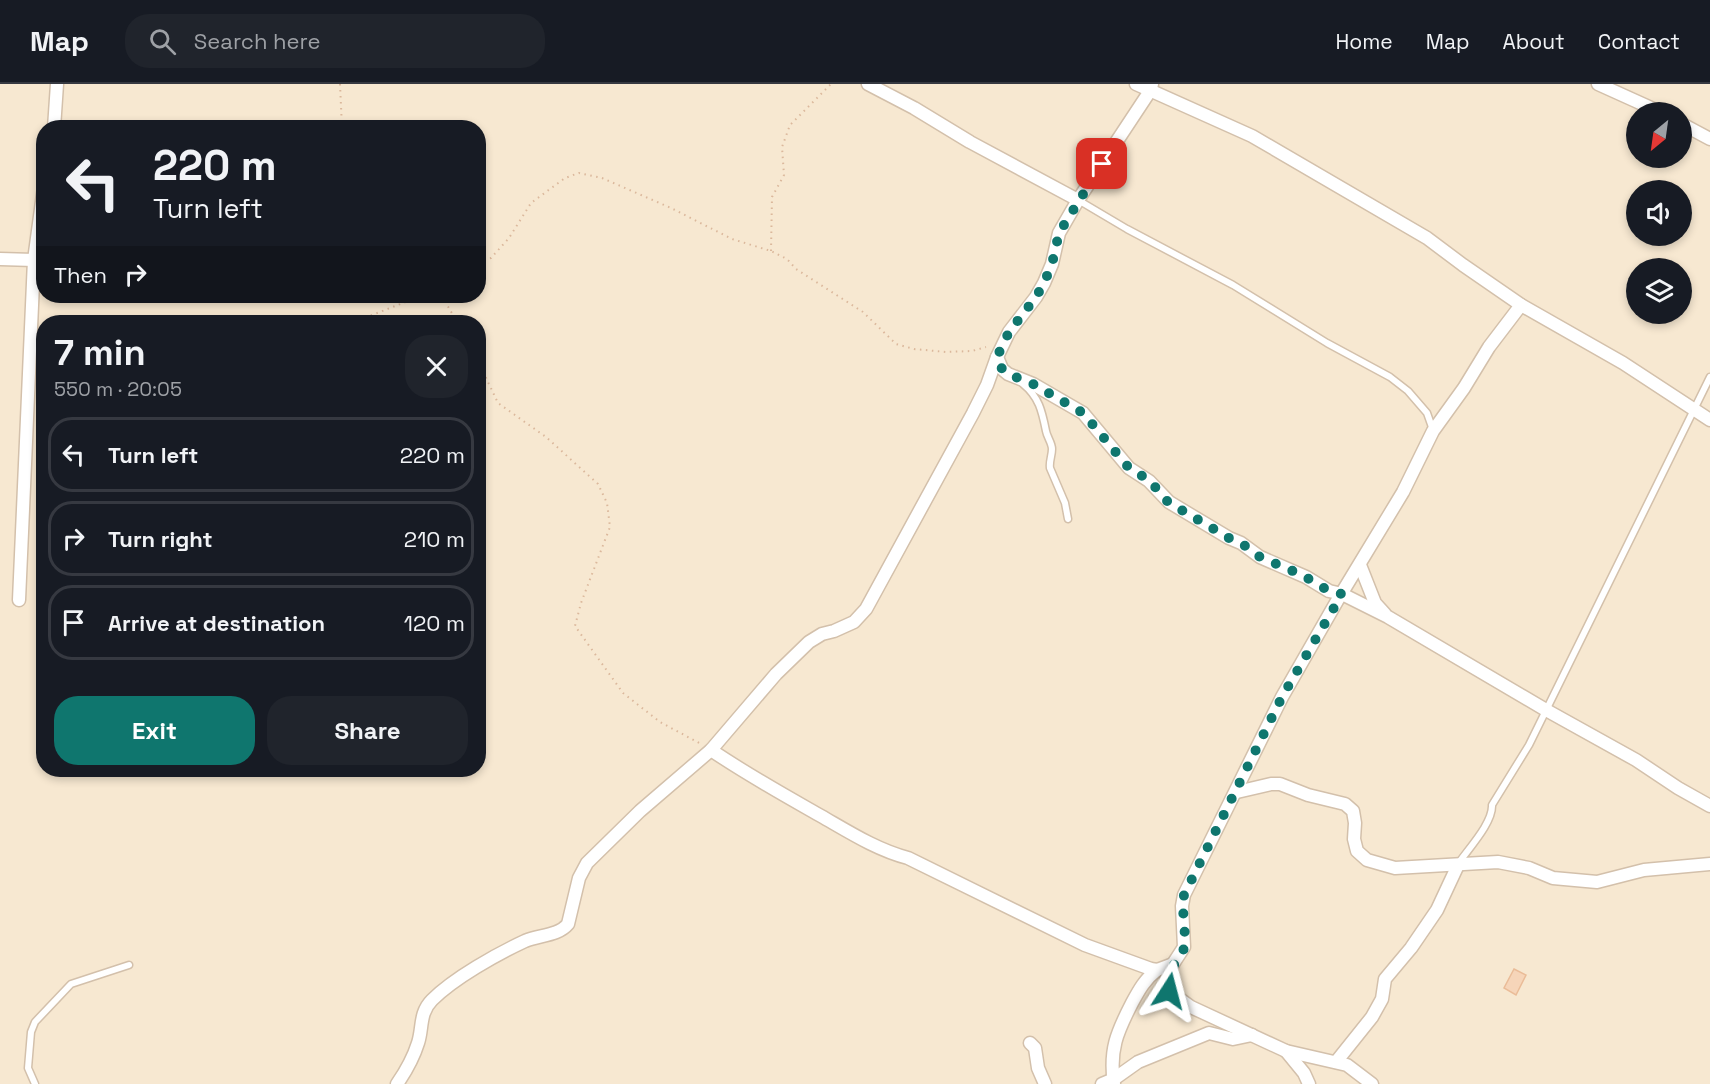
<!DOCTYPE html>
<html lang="en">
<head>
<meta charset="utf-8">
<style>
	body { margin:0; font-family:"Space Grotesk",sans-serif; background:#20242c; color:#f1f3f6; height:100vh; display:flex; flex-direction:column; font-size:22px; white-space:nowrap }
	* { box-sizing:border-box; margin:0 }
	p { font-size:20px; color:#9ea1a6 }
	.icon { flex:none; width:33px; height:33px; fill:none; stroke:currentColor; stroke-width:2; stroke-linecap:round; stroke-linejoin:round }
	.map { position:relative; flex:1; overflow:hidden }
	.panel { position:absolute; left:36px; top:231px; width:450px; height:462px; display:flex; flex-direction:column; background:#171b24; border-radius:24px; box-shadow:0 3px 9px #0003 }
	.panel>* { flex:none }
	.guide { position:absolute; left:36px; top:36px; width:450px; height:183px; border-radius:24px; box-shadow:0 3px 9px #0003; background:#171b24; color:#f1f3f6; overflow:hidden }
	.needle { width:39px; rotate:209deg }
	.fabs { position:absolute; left:1626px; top:18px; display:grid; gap:12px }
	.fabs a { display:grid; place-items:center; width:66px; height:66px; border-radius:50%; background:#171b24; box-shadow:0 3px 9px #0003; font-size:30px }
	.pin { position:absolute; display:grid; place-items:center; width:51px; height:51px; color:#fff; margin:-26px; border-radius:12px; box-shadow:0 3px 9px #0006 }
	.me { position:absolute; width:66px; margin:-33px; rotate:9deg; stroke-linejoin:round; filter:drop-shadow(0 0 4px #0008) }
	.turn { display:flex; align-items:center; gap:21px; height:126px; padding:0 18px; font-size:27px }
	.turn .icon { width:78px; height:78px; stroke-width:2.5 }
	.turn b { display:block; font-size:42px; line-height:51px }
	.then { display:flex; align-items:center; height:57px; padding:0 18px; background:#0003; gap:12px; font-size:22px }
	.round { display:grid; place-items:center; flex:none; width:63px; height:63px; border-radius:24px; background:#20242c }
	.head { display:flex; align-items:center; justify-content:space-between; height:102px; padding:0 18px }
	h1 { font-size:36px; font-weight:600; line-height:45px }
	.button { display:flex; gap:12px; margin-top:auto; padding:12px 18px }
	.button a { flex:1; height:69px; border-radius:24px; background:#0f766e; color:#fff; font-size:24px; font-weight:600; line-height:69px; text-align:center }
	.button a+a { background:#20242c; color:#f1f3f6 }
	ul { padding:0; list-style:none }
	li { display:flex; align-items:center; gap:18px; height:75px; margin:0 12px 9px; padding:0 6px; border:3px solid #363941; border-radius:24px }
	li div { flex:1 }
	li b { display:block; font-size:22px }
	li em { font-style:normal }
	header { display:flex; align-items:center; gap:36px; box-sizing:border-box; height:84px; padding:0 30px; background:#171b24; border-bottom:2px solid #363941 }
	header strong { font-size:28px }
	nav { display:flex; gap:33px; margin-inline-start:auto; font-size:21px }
	.search { width:420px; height:54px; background:#20242c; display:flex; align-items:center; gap:15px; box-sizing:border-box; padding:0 21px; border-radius:24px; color:#9ea1a6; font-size:22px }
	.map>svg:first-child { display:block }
	.residential { fill:#f7e8d1; fill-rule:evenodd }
	.building { fill:#f6d5b9; stroke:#eabc98; stroke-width:1.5 }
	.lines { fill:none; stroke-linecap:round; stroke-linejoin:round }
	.lane-casing { stroke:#d3c0ab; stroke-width:9 }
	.street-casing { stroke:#d3c0ab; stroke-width:15 }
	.path { stroke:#dbb89c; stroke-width:2; stroke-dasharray:1.5 4.5; stroke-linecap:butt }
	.lane { stroke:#fff; stroke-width:6 }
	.street { stroke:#fff; stroke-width:12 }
	.route { stroke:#0f766e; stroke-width:10; stroke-dasharray:0 18 }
</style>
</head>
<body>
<header>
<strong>Map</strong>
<div class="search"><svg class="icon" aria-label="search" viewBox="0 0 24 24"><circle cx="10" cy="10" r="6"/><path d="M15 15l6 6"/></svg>Search here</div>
<nav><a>Home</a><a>Map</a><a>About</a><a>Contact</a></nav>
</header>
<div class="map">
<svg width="1710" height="1000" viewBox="0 0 1710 1000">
	<rect width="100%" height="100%" fill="#fef6e4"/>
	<!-- residential -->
	<path class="residential" d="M0,0H1710V1000H0ZM1636,28H1682V74H1636ZM44,44H478V212H44ZM1636,106H1682V152H1636ZM1636,184H1682V230H1636ZM44,238H478V686H44Z"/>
	<!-- building -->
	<path class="building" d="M1514,885L1526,891L1516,911L1504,904Z"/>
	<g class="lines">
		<!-- lane casing -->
		<g class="lane-casing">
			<g id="lane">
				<path d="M1078,116L1127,145L1233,201L1327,259L1390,293L1408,307L1427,329L1433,346"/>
				<path d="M1023,300C1039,313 1042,327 1046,347C1047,353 1052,359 1052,365C1052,372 1049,377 1050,384L1065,419L1068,435"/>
				<path d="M1458,780C1468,765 1493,739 1492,721L1529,661L1710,293"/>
				<path d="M35,1000L28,984L31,948L35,938L71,900L129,881"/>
			</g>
		</g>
		<!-- street casing -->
		<g class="street-casing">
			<g id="street">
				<path d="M868,0L914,24L970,58L1078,116"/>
				<path d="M1136,0L1252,52L1427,154L1463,181L1521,221L1623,279L1710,336"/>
				<path d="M1598,0L1660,28"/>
				<path d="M1682,40L1710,55"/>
				<path d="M54,44L57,0"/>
				<path d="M0,175L34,176"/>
				<path d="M997,273L1002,285L1008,290L1033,300L1083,329L1129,384L1149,397L1169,418L1229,454L1241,459L1260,473L1306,493L1329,507L1342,510L1388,533L1546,626L1636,676L1678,704L1710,722"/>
				<path d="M1360,481L1375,519L1385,530"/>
				<path d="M19,516L34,176L44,103"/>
				<path d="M711,666C746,690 784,711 821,732C849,748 877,766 908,774L1085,861L1151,885L1157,886L1173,880"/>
				<path d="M1237,708L1271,700H1280L1308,711L1345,720L1353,727L1355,739L1354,755L1357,767L1367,776L1395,784L1498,778L1529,784L1553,794L1597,798L1644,786L1710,780"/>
				<path d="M1030,959L1035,964L1038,984L1045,1000"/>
				<path d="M1286,967L1304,989L1309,1000"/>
				<path d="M1336,978L1372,933L1382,915L1385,895L1411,864L1437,826L1458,781"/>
				<path d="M397,1000C406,987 413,975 418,959C423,944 419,929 432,916C454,894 497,870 525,857C539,851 558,852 568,840L579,794L587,779L640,727L711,666L776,590L809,558L822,550L834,547L854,538L866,525L973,329L987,301L997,273L1009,248L1036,213L1044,199L1052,180L1059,149L1078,116L1150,7L1152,0"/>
				<path d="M1102,1000L1114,995L1138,978L1209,949L1233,955L1252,951"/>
				<path d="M1114,1000C1109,966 1117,948 1132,919C1139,906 1145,895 1157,886"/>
				<path d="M1372,1000L1347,981L1286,967L1191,923L1169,907L1167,895L1173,880L1184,863L1182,822L1184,811L1282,613L1337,517L1403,408L1433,347L1464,304L1489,263L1521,221"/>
			</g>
		</g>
		<!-- path -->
		<g class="path">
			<path d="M340,0L342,44"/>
			<path d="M771,167L772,113L784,91L782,63L790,41L831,0"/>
			<path d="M478,176L491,174L509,154L531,119L565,94L579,89L602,94L671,124L732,155L771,167L787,175L796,185L863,228L896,260L914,265L946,268L972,267L986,263"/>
			<path d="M442,212L457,238"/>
			<path d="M354,238L421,212"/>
			<path d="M478,277L498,319L546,353L598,400L607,419L610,443L581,519L575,542L623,609L660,638L701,660"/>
		</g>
		<!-- lane -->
		<use href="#lane" class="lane"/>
		<!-- street -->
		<use href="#street" class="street"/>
	</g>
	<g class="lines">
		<!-- route -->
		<path class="route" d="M1102,80L1059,149L1052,180L1044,199L1036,213L1009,248L997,273L1002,285L1008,290L1033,300L1083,329L1129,384L1149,396L1168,418L1229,454L1241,459L1260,473L1302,491L1329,507L1342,510L1282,613L1184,811C1181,828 1187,851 1184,864C1179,880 1163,885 1169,907"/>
	</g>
</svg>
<div class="fabs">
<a><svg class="needle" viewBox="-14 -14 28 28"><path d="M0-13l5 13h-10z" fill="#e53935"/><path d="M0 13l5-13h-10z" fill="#9ea1a6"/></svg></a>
<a><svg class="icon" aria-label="sound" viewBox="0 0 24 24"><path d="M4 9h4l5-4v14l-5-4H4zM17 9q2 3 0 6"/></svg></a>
<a><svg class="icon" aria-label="layers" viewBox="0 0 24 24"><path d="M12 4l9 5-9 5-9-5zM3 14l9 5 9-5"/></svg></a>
</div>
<div class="pin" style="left:1102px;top:80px;background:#d93025"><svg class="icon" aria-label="arrive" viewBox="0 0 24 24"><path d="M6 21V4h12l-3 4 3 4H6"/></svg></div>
<svg class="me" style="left:1169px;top:907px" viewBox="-20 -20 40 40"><path d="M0-17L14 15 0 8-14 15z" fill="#0f766e" stroke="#fff" stroke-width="4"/></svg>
<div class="guide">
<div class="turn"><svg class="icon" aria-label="left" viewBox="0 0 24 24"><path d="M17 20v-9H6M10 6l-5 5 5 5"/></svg><div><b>220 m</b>Turn left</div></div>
<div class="then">Then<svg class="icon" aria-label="right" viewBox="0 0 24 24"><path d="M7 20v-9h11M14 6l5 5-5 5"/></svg></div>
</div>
<section class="panel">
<div class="head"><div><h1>7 min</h1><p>550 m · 20:05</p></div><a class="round"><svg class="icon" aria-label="close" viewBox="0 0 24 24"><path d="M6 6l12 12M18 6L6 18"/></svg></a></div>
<ul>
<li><svg class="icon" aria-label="left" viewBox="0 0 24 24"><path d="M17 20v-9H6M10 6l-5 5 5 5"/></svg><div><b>Turn left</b></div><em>220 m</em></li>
<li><svg class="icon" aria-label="right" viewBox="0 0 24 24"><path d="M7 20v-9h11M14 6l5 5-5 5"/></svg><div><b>Turn right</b></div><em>210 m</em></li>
<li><svg class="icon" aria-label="arrive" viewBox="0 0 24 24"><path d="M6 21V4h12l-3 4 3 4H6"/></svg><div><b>Arrive at destination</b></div><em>120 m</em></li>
</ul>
<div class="button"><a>Exit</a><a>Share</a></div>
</section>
</div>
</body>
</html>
